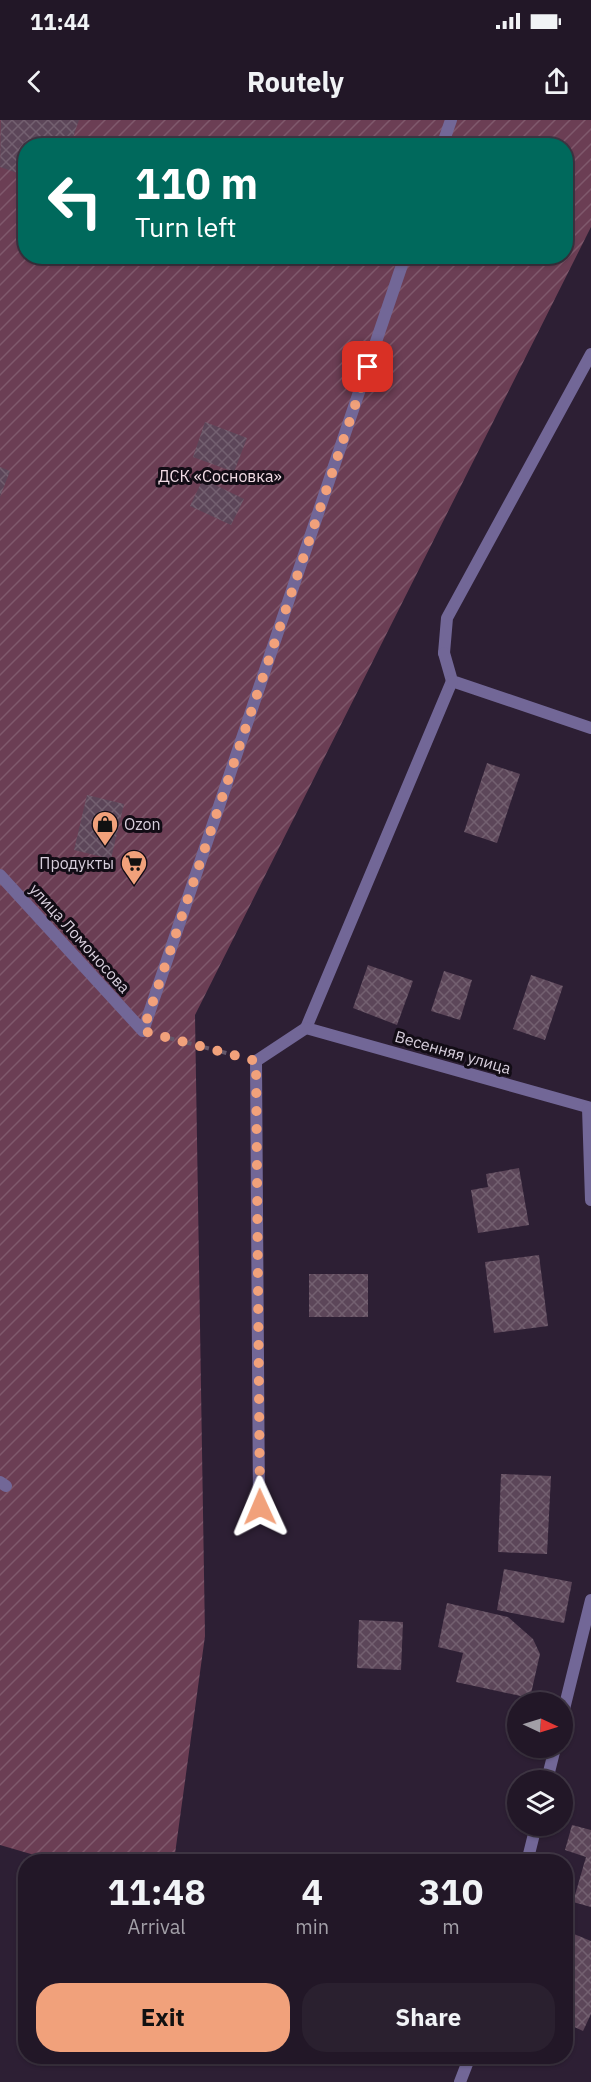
<!DOCTYPE html>
<html lang="en">
<head>
<meta charset="utf-8">
<style>
	body { margin:0; font-family:"IBM Plex Sans",sans-serif; background:#2a202f; color:#f1f3f6; height:100vh; display:flex; flex-direction:column; font-size:22px; white-space:nowrap }
	* { box-sizing:border-box; margin:0 }
	p { font-size:20px; color:#a29fa7 }
	.icon { flex:none; width:33px; height:33px; fill:none; stroke:currentColor; stroke-width:2; stroke-linecap:round; stroke-linejoin:round }
	.map { position:relative; flex:1; overflow:hidden }
	.sheet { position:absolute; left:18px; top:1734px; width:555px; height:210px; display:flex; flex-direction:column; background:#221727; border-radius:24px; box-shadow:0 2px 4px #0004,0 0 0 2px #3f3644 }
	.sheet>* { flex:none }
	.banner { position:absolute; left:18px; top:18px; width:555px; height:126px; border-radius:24px; box-shadow:0 2px 4px #0004,0 0 0 2px #3f3644; background:#00695c; color:#fff; overflow:hidden }
	.needle { width:39px; rotate:94deg }
	.tools { position:absolute; left:507px; top:1572px; display:grid; gap:12px }
	.tools a { display:grid; place-items:center; width:66px; height:66px; border-radius:50%; background:#221727; box-shadow:0 2px 4px #0004,0 0 0 2px #3f3644; font-size:30px }
	.pin { position:absolute; display:grid; place-items:center; width:51px; height:51px; color:#fff; margin:-26px; border-radius:12px; box-shadow:0 3px 9px #0006 }
	.me { position:absolute; width:66px; margin:-33px; rotate:359deg; stroke-linejoin:round; filter:drop-shadow(0 0 4px #0008) }
	.turn { display:flex; align-items:center; gap:21px; height:126px; padding:0 18px; font-size:27px }
	.turn .icon { width:78px; height:78px; stroke-width:2.5 }
	.turn b { display:block; font-size:42px; line-height:51px }
	.eta { display:flex; justify-content:space-evenly; align-items:center; height:102px; text-align:center }
	.eta b { font-size:36px; font-weight:700; line-height:42px }
	.primary-button { display:flex; gap:12px; margin-top:auto; padding:12px 18px }
	.primary-button a { flex:1; height:69px; border-radius:24px; background:#f1a17b; color:#111; font-size:24px; font-weight:700; line-height:69px; text-align:center }
	.primary-button a+a { background:#2a202f; color:#f1f3f6 }
	.status { display:flex; justify-content:space-between; align-items:center; height:42px; padding:0 30px; background:#221727; direction:ltr }
	.status svg { height:16px; fill:currentColor }
	header { display:flex; justify-content:space-between; align-items:center; height:78px; padding:0 18px; background:#221727; font-size:27px; font-weight:700 }
	.map>svg:first-child { display:block }
	.garden { fill:url(#garden-furrows); fill-rule:evenodd }
	.building { fill:url(#building-cross-hatch) }
	.lines { fill:none; stroke-linecap:round; stroke-linejoin:round }
	.path { stroke:#64586a; stroke-width:4; stroke-dasharray:4.5 4.5; stroke-linecap:butt }
	.service { stroke:#726797; stroke-width:12 }
	.minor { stroke:#726797; stroke-width:12 }
	.route { stroke:#f1a17b; stroke-width:10; stroke-dasharray:0 18 }
	.labels { text-anchor:middle; stroke-width:6; stroke-linejoin:round; paint-order:stroke }
	.park-label { font-size:16px; fill:#f1dbe4; stroke:#120c15 }
	.poi-label { font-size:16px; fill:#d7cedc; stroke:#120c15; text-anchor:start }
	.street-label { font-size:16px; fill:#d7cedc; stroke:#120c15 }
</style>
</head>
<body>
<div class="status"><b>11:44</b><svg viewBox="0 0 49 12"><path d="M0 12V9h3v3zM5 12V6h3v6zM10 12V3h3v9zM15 12V0h3v12zM26 1h20v11H26zM47 4h2v5h-2z"/></svg></div>
<header><svg class="icon" aria-label="back" viewBox="0 0 24 24"><path d="M15 5l-7 7 7 7"/></svg>Routely<svg class="icon" aria-label="share" viewBox="0 0 24 24"><path d="M12 15V3M7 8l5-5 5 5M5 13v7h14v-7"/></svg></header>
<div class="map">
<svg width="591" height="1962" viewBox="0 0 591 1962">
	<defs>
		<pattern id="garden-furrows" width="10" height="10" patternUnits="userSpaceOnUse" patternTransform="scale(1.5)"><rect width="10" height="10" fill="#6b3e54"/><path d="M-1 1l2-2M0 10L10 0M9 11l2-2" fill="none" stroke="#7f596c"/></pattern>
		<pattern id="building-cross-hatch" width="8" height="8" patternUnits="userSpaceOnUse" patternTransform="scale(1.5)"><rect width="8" height="8" fill="#5c4659"/><path d="M0 0l8 8M0 8l8-8" fill="none" stroke="#736070"/></pattern>
	</defs>
	<rect width="100%" height="100%" fill="#2d1f34"/>
	<!-- garden -->
	<path class="garden" d="M0,0H591V107L195,895L205,1516L174,1741H55L0,1725ZM26,26H566V136H26Z"/>
	<!-- building -->
	<g class="building">
		<path d="M1,0H79L70,26H26V56L0,47Z"/>
		<path d="M205,302L247,318L234,352L193,337Z"/>
		<path d="M0,347L10,351L0,377Z"/>
		<path d="M203,359L244,379L231,405L190,386Z"/>
		<path d="M487,643L520,654L497,723L464,712Z"/>
		<path d="M87,675L124,684L111,739L74,730Z"/>
		<path d="M368,845L413,861L397,905L353,888Z"/>
		<path d="M444,851L472,860L460,900L431,891Z"/>
		<path d="M531,855L563,866L545,920L513,909Z"/>
		<path d="M519,1048L529,1105L478,1113L471,1070L488,1067L486,1054Z"/>
		<path d="M539,1135L548,1206L494,1213L485,1142Z"/>
		<rect x="309" y="1154" width="59" height="43"/>
		<path d="M501,1354L551,1356L547,1434L498,1432Z"/>
		<path d="M504,1449L572,1462L564,1503L497,1490Z"/>
		<path d="M447,1483L508,1497L533,1519L540,1534L530,1578L456,1562L463,1533L438,1527Z"/>
		<path d="M359,1500L403,1502L401,1550L357,1548Z"/>
		<path d="M572,1705L591,1710V1787L573,1782L586,1737L565,1730Z"/>
		<path d="M569,1812L591,1821V1894L583,1911L566,1903V1820Z"/>
	</g>
	<g class="lines">
		<!-- path -->
		<path class="path" d="M161,916L238,936"/>
		<!-- service -->
		<path class="service" d="M444,533L447,498L591,234"/>
		<!-- minor -->
		<g class="minor">
			<path d="M442,26L451,0"/>
			<path d="M444,533L452,561L591,608"/>
			<path d="M0,755L143,911L405,136"/>
			<path d="M306,908L452,561"/>
			<path d="M306,908L591,988"/>
			<path d="M588,988L591,1080"/>
			<path d="M0,1362L6,1366"/>
			<path d="M259,1387L256,941L306,908"/>
			<path d="M562,1597L591,1480"/>
			<path d="M547,1660L555,1628"/>
			<path d="M527,1742L536,1706"/>
			<path d="M460,1962L470,1936"/>
		</g>
	</g>
	<g class="lines">
		<!-- route -->
		<path class="route" d="M260,1387L256,941L143,911L368,247"/>
	</g>
	<!-- icons -->
	<defs>
		<g id="shop-pin" transform="scale(1.35)"><path d="M0 17L-7.5 6A9.5 9.5 0 1 1 7.5 6Z" fill="#f1a17b" stroke="#120c15"/><path d="M-5-2.5h2.3a2.7 3.5 0 0 1 5.4 0H5L5.5 6h-11ZM-1.5-2.5h3a1.5 2.3 0 0 0-3 0Z" fill="#111"/></g>
		<g id="supermarket-pin" transform="scale(1.35)"><path d="M0 17L-7.5 6A9.5 9.5 0 1 1 7.5 6Z" fill="#f1a17b" stroke="#120c15"/><path d="M-6-5.5h2.5l.6 2H6L4.5 2H-2.5L-4.4-4H-6ZM-1.5 3.2a1.3 1.3 0 1 0 .1 0ZM3 3.2a1.3 1.3 0 1 0 .1 0Z" fill="#111"/></g>
	</defs>
	<g fill-rule="evenodd">
		<use href="#shop-pin" x="105" y="704"/>
		<use href="#supermarket-pin" x="134" y="743"/>
	</g>
	<g class="labels">
		<!-- park labels -->
		<g class="park-label">
			<text x="220" y="362">ДСК «Сосновка»</text>
		</g>
		<!-- poi labels -->
		<g class="poi-label">
			<text x="124" y="710">Ozon</text>
			<text x="114" y="749" text-anchor="end">Продукты</text>
		</g>
		<!-- street labels -->
		<g class="street-label">
			<text transform="translate(80 818) rotate(48)" y="6">улица Ломоносова</text>
			<text transform="translate(453 932) rotate(16)" y="6">Весенняя улица</text>
		</g>
	</g>
</svg>
<div class="tools">
<a><svg class="needle" viewBox="-14 -14 28 28"><path d="M0-13l5 13h-10z" fill="#e53935"/><path d="M0 13l5-13h-10z" fill="#a29fa7"/></svg></a>
<a><svg class="icon" aria-label="layers" viewBox="0 0 24 24"><path d="M12 4l9 5-9 5-9-5zM3 14l9 5 9-5"/></svg></a>
</div>
<div class="pin" style="left:368px;top:247px;background:#d93025"><svg class="icon" aria-label="arrive" viewBox="0 0 24 24"><path d="M6 21V4h12l-3 4 3 4H6"/></svg></div>
<svg class="me" style="left:260px;top:1387px" viewBox="-20 -20 40 40"><path d="M0-17L14 15 0 8-14 15z" fill="#f1a17b" stroke="#fff" stroke-width="4"/></svg>
<div class="banner">
<div class="turn"><svg class="icon" aria-label="left" viewBox="0 0 24 24"><path d="M17 20v-9H6M10 6l-5 5 5 5"/></svg><div><b>110 m</b>Turn left</div></div>
</div>
<section class="sheet">
<div class="eta">
<div><b>11:48</b><p>Arrival</p></div>
<div><b>4</b><p>min</p></div>
<div><b>310</b><p>m</p></div>
</div>
<div class="primary-button"><a>Exit</a><a>Share</a></div>
</section>
</div>
</body>
</html>
